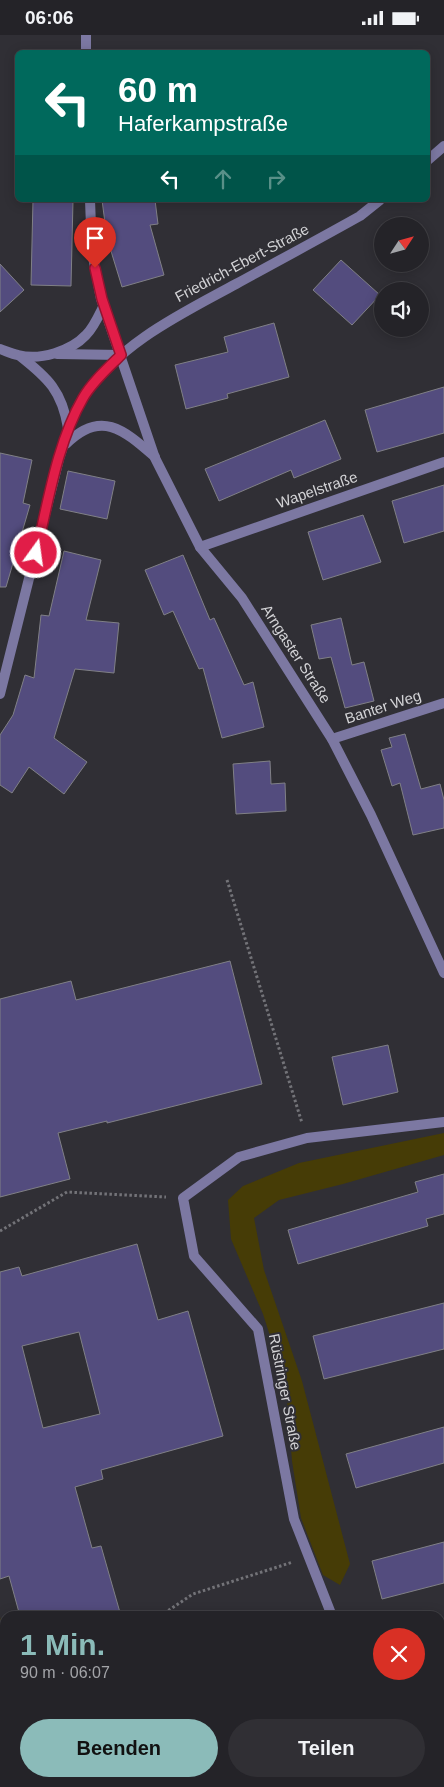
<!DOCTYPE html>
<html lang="de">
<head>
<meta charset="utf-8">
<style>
	body { margin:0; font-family:Arial,sans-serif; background:#302f34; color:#f1f3f6; height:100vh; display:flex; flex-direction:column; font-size:19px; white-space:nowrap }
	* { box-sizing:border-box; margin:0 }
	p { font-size:16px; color:#a3a4a8 }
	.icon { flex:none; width:28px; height:28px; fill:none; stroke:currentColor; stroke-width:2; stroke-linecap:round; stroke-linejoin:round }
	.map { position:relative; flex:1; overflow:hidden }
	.drawer { position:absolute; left:0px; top:1576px; width:445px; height:176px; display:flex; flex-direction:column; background:#242328; border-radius:15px 15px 0 0; box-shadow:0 2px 12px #0003,0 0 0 1px #414045 }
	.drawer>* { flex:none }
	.top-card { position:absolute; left:15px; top:15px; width:415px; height:152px; border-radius:8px; box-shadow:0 2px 12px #0003,0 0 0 1px #414045; background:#00695c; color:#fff; overflow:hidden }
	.needle { width:32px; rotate:54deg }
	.fabs { position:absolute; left:374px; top:182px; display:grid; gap:10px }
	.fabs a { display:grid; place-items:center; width:55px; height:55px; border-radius:50%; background:#242328; box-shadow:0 2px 12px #0003,0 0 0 1px #414045; font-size:25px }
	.pin { position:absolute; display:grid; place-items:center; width:42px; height:42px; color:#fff; margin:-51px -21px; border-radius:50% 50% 50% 0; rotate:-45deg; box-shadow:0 0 5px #0007 }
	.pin .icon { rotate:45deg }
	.me { position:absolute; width:55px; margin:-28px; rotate:14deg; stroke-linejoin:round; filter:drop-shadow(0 0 4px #0008) }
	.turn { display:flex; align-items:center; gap:18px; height:105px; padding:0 20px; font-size:22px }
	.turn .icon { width:65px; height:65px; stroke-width:2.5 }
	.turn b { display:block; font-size:35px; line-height:42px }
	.lanes { display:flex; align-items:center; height:48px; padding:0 20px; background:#0003; justify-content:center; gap:25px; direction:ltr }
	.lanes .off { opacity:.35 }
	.round { display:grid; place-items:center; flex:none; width:52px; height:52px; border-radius:26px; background:#302f34 }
	.head { display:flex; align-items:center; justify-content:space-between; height:85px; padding:0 20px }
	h1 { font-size:30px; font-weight:700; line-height:38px; color:#8bbbb9 }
	.action { display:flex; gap:10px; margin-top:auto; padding:10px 20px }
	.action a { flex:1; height:58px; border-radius:30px; background:#8bbbb9; color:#111; font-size:20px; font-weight:700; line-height:58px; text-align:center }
	.action a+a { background:#302f34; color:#f1f3f6 }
	.status { display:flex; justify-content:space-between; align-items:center; height:35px; padding:0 25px; background:#242328; direction:ltr }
	.status svg { height:14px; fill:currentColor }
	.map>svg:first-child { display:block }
	.green { fill:#463c06 }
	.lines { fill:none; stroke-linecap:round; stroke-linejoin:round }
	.stream { stroke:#1c1600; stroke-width:8 }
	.building { fill:#534c7e; stroke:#808086; fill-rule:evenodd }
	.path { stroke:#737378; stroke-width:3; stroke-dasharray:2.5 2.5; stroke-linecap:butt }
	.street { stroke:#7c78a2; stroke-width:10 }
	.route-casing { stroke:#92132f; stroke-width:12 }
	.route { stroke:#e11d48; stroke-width:9 }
	.labels { text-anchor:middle; stroke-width:4; stroke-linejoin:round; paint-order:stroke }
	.street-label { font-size:15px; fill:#d3d3d6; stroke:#302f35 }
</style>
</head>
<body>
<div class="status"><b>06:06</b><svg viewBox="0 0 49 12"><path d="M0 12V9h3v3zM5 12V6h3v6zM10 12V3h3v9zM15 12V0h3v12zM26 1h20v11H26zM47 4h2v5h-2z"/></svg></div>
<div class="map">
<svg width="444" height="1752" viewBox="0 0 444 1752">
	<rect width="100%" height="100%" fill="#302f35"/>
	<!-- green -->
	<g class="green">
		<path d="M444,1098V1120L343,1149L279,1165L254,1183L264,1235L302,1346L350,1529L340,1550L323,1540L301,1483L292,1426L286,1351L263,1279L231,1204L228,1165L243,1151L299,1128Z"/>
		<path d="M0,1582C9,1615 7,1654 0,1687Z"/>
	</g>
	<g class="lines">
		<!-- stream -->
		<g class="stream">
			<path d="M0,1735L5,1736"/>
			<path d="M104,1748L143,1752"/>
		</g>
	</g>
	<!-- building -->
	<g class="building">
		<path d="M33,165H73L71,251L31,250Z"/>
		<path d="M102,165H155L158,189L150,190L164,240L122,252L107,203Z"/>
		<path d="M341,225L380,260L352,290L313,255Z"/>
		<path d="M0,229L24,255L0,277Z"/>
		<path d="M274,288L289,342L227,359L228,363L186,374L175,330L228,317L224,302Z"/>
		<path d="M444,352V398L377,417L365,375Z"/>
		<path d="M325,385L341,424L294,443L291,435L219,466L205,434Z"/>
		<path d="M0,418L32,425L23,468L30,470L6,552H0Z"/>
		<path d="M68,436L115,446L107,484L60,474Z"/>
		<path d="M444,450V496L404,508L392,466Z"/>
		<path d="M363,480L381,527L323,545L308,497Z"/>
		<path d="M64,516L101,525L86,585L119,588L114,638L75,634L54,703L87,727L64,759L29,732L12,758L0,750V700L13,680L25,640L34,643L41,580L49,581Z"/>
		<path d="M183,520L210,585L214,583L244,650L253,647L264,692L222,703L203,633L199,634L173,576L164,580L145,535Z"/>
		<path d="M341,583L352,630L364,627L374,666L345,673L331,622L319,624L311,590Z"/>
		<path d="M405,699L421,754L440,749L444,765V793L413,800L400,748L392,751L381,715L392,712L389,703Z"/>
		<path d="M270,726L271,749L285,748L286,776L236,779L233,729Z"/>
		<path d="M230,926L262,1049L107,1088V1086L58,1098L70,1144L0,1162V964L71,946L76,965Z"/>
		<path d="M388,1010L398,1057L343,1070L332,1022Z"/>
		<path d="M444,1139V1179L426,1184L428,1191L298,1229L288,1195L418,1157L415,1147Z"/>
		<path d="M137,1209L158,1285L188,1276L223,1401L101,1435L103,1444L75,1452L92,1513L101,1511L121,1581H20L9,1541L0,1544V1237L19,1232L22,1241ZM79,1297L100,1379L43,1393L22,1311Z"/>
		<path d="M444,1268V1314L324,1344L313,1301Z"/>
		<path d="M444,1392V1428L356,1453L346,1419Z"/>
		<path d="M444,1507V1548L382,1564L372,1526Z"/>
	</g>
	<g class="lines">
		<!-- path -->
		<g class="path">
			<path d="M227,845L302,1088"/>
			<path d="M0,1196L67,1157L166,1162"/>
			<path d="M160,1581L193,1559L293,1527"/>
			<path d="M17,1752V1748"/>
		</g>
		<!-- street -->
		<g class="street">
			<path d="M86,0V18"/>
			<path d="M428,125L444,111"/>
			<path d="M90,165L92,217L101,264L155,423L200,512L242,563L332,704L371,780L444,938"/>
			<path d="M0,314C6,316 12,319 18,320C40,326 71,316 86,300C94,292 99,280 104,270"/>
			<path d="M57,319L121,320"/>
			<path d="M20,321C48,343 62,356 68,393"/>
			<path d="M66,409C101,374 124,395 155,422"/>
			<path d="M200,512L444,427"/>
			<path d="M0,659L59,424C66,403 72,379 84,361C121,307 181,279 236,249C278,226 319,204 360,181L380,165"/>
			<path d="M332,704L444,668"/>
			<path d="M332,1581L294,1484L258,1294L194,1221L183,1163L239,1122L307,1103L444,1087"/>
			<path d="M440,1618H444"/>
		</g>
	</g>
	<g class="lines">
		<!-- route casing -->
		<g class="route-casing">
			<path id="route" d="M36,518C48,468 57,408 83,363C92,347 108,333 121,320L102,264L95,233"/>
		</g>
		<!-- route -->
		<use href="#route" class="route"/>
	</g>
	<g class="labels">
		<!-- street labels -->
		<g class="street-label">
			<text transform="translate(242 228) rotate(-28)" y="5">Friedrich-Ebert-Straße</text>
			<text transform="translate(317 455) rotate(-19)" y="5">Wapelstraße</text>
			<text transform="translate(296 619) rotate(57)" y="5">Arngaster Straße</text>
			<text transform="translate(383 672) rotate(-18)" y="5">Banter Weg</text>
			<text transform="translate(285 1357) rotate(79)" y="5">Rüstringer Straße</text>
		</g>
	</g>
</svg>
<div class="fabs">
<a><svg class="needle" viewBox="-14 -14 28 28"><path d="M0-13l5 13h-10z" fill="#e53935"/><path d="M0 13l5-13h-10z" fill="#a3a4a8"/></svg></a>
<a><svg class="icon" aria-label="sound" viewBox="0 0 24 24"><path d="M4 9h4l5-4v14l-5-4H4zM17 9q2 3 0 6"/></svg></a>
</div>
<div class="pin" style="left:95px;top:233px;background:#d93025"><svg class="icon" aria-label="arrive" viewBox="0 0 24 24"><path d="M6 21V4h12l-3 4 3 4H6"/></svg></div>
<svg class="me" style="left:36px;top:518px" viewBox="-20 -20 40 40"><circle r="17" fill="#e11d48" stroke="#fff" stroke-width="3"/><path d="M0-11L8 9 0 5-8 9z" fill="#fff"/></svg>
<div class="top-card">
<div class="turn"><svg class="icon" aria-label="left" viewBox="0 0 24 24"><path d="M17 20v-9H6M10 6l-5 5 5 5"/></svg><div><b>60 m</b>Haferkampstraße</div></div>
<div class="lanes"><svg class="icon" aria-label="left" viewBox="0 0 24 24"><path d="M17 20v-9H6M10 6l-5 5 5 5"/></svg><svg class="icon off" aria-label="ahead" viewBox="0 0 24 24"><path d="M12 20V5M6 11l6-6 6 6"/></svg><svg class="icon off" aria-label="right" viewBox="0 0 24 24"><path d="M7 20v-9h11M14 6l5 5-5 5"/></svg></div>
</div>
<section class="drawer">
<div class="head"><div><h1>1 Min.</h1><p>90 m · 06:07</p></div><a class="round" style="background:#d93025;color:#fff"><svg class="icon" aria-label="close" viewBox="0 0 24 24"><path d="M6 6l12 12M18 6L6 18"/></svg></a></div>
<div class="action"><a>Beenden</a><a>Teilen</a></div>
</section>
</div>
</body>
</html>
